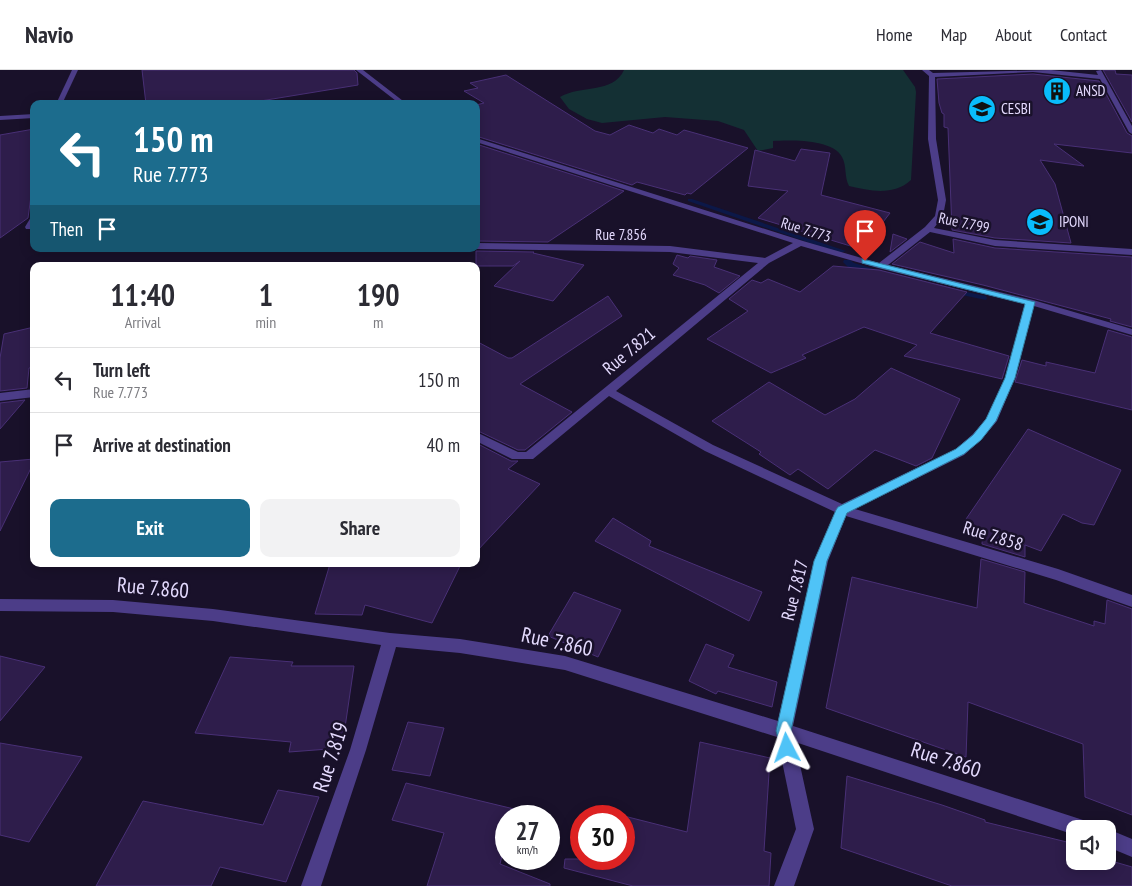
<!DOCTYPE html>
<html lang="en">
<head>
<meta charset="utf-8">
<style>
	body { margin:0; font-family:"PT Sans Narrow",sans-serif; background:#f2f2f3; color:#2b2b33; height:100vh; display:flex; flex-direction:column; font-size:19px; white-space:nowrap }
	* { box-sizing:border-box; margin:0 }
	p { font-size:16px; color:#7c7c81 }
	.icon { flex:none; width:28px; height:28px; fill:none; stroke:currentColor; stroke-width:2; stroke-linecap:round; stroke-linejoin:round }
	.map { position:relative; flex:1; overflow:hidden }
	.panel { position:absolute; left:30px; top:192px; width:450px; height:305px; display:flex; flex-direction:column; background:#fff; border-radius:10px; box-shadow:0 2px 12px #0003 }
	.panel>* { flex:none }
	.top-card { position:absolute; left:30px; top:30px; width:450px; height:152px; border-radius:10px; box-shadow:0 2px 12px #0003; background:#1c6c8d; color:#fff; overflow:hidden }
	.tools { position:absolute; left:1066px; top:750px; display:grid; gap:10px }
	.tools a { display:grid; place-items:center; width:50px; height:50px; border-radius:10px; background:#fff; box-shadow:0 2px 12px #0003; font-size:25px }
	.speed { position:absolute; left:495px; top:735px; display:flex; gap:10px; font-size:25px; font-weight:700; text-align:center }
	.speed>* { display:grid; place-content:center; width:65px; height:65px; border-radius:50%; background:#fff; box-shadow:0 2px 12px #0003; line-height:1 }
	.speed small { font-size:12px; font-weight:400 }
	.speed .limit { border:8px solid #d22; background:#fff; color:#111 }
	.pin { position:absolute; display:grid; place-items:center; width:42px; height:42px; color:#fff; margin:-51px -21px; border-radius:50% 50% 50% 0; rotate:-45deg; box-shadow:0 0 5px #0007 }
	.pin .icon { rotate:45deg }
	.me { position:absolute; width:55px; margin:-28px; rotate:356deg; stroke-linejoin:round; filter:drop-shadow(0 0 4px #0008) }
	.turn { display:flex; align-items:center; gap:18px; height:105px; padding:0 20px; font-size:22px }
	.turn .icon { width:65px; height:65px; stroke-width:2.5 }
	.turn b { display:block; font-size:35px; line-height:42px }
	.then { display:flex; align-items:center; height:48px; padding:0 20px; background:#0003; gap:10px; font-size:19px }
	.eta { display:flex; justify-content:space-evenly; align-items:center; height:85px; text-align:center }
	.eta b { font-size:30px; font-weight:700; line-height:35px }
	.primary-button { display:flex; gap:10px; margin-top:auto; padding:10px 20px }
	.primary-button a { flex:1; height:58px; border-radius:10px; background:#1c6c8d; color:#fff; font-size:20px; font-weight:700; line-height:58px; text-align:center }
	.primary-button a+a { background:#f2f2f3; color:#2b2b33 }
	ul { padding:0; list-style:none }
	li { display:flex; align-items:center; gap:15px; height:65px; padding:0 20px; border-top:1px solid #e1e1e2 }
	li div { flex:1 }
	li b { display:block; font-size:19px }
	li em { font-style:normal }
	header { display:flex; align-items:center; gap:30px; box-sizing:border-box; height:70px; padding:0 25px; background:#fff; border-bottom:1px solid #e1e1e2 }
	header strong { font-size:24px }
	nav { display:flex; gap:28px; margin-inline-start:auto; font-size:18px }
	.map>svg:first-child { display:block }
	.green { fill:#143034 }
	.lines { fill:none; stroke-linecap:round; stroke-linejoin:round }
	.stream { fill:#0c1848; fill-rule:evenodd }
	.building { fill:#2e1d4b; stroke:#493076 }
	.minor { fill:#4c3d88; fill-rule:evenodd }
	.route { fill:#4fc3f7; stroke:#337fa1 }
	.labels { text-anchor:middle; stroke-width:5; stroke-linejoin:round; paint-order:stroke }
	.far-poi-label { font-size:15px; fill:#e4dafe; stroke:#19112a; text-anchor:start }
	.far-street-label { font-size:15px; fill:#e4dafe; stroke:#19112a }
	.street-label { font-size:18px; fill:#e4dafe; stroke:#19112a }
	.near-street-label { font-size:21px; fill:#e4dafe; stroke:#19112a }
</style>
</head>
<body>
<header>
<strong>Navio</strong>
<nav><a>Home</a><a>Map</a><a>About</a><a>Contact</a></nav>
</header>
<div class="map">
<svg width="1132" height="816" viewBox="0 0 1132 816">
	<rect width="100%" height="100%" fill="#19112a"/>
	<!-- green -->
	<path class="green" d="M624,0H903L915,17L916,22L911,110C894,126 870,121 849,116C844,107 847,96 842,87C833,69 790,70 773,71V78L758,81L744,60L718,51L665,47L602,53L587,49L569,39L560,27C580,15 613,24 624,0Z"/>
	<g class="lines">
		<!-- stream -->
		<g class="stream">
			<path d="M688,129H692L846,181L839,183L688,131Z"/>
			<path d="M844,190H850L854,193L884,202L880,204L848,197L843,192Z"/>
			<path d="M952,219L986,226L987,228L986,230L952,223Z"/>
		</g>
	</g>
	<!-- building -->
	<g class="building">
		<path d="M142,0H354L357,3L358,15L242,34H146Z"/>
		<path d="M1103,0H1115L1116,4L1132,5V52Z"/>
		<path d="M1033,4L1099,11L1127,63L1132,66V83L1054,74L1084,96L1040,90L1055,114L1071,173L995,168L952,160L948,58L944,57V44L942,43L939,33L937,9Z"/>
		<path d="M506,5L595,61L610,65L629,55L653,63L659,59L677,65L684,60L748,78L691,124L687,123L685,125L637,112L632,115L476,66V35L484,33L464,21L478,18L470,13Z"/>
		<path d="M34,59V104L28,148L0,168V65Z"/>
		<path d="M476,74L624,121L548,172L476,171Z"/>
		<path d="M801,79L830,83L821,125L890,143L880,156L884,157L867,181L758,148L788,121L748,116L755,80L795,91Z"/>
		<path d="M893,164L907,169L890,182Z"/>
		<path d="M953,169L995,178L1132,187V257L1110,251L1111,249L983,215L892,194L920,172L954,183Z"/>
		<path d="M476,181L534,182L533,183L584,195L553,231L494,216L520,191L513,196H476Z"/>
		<path d="M677,185L688,188L690,186L717,190L714,197L740,206L719,223L705,215L673,205L679,198L673,194Z"/>
		<path d="M833,196L879,200L967,222L930,263L1009,286L1002,309L904,286L917,275L864,257L802,285L806,288L771,303L707,269L748,241L729,229L752,210L761,213L768,209L800,222Z"/>
		<path d="M608,226L622,246L520,314L572,342L525,380H518L476,360V271L508,288H512Z"/>
		<path d="M34,257V297L29,298L27,318L0,321V288L4,264Z"/>
		<path d="M1108,260L1132,267V340L1015,312L1022,290L1046,296V292L1095,303Z"/>
		<path d="M891,298L960,329L932,388L916,396L875,380L828,419L798,399L790,405L759,384L761,382L712,351L769,312L825,345L855,329Z"/>
		<path d="M25,330L0,359V333Z"/>
		<path d="M1028,359L1121,400L1094,455L1082,453L1063,444L1041,481L1025,475V487L982,474L983,459L964,452Z"/>
		<path d="M476,373L511,391H518L508,399L540,414L476,482Z"/>
		<path d="M34,389V392L0,461V392Z"/>
		<path d="M613,448L651,471L649,476L762,522L749,551L595,471Z"/>
		<path d="M981,489L1025,502L1024,533L1094,556V551L1105,554L1107,530L1132,539V745L1085,727L1083,674L968,632L966,687L826,638L852,507L977,538Z"/>
		<path d="M330,494H461L432,553L365,535L362,545L315,544Z"/>
		<path d="M574,522L621,540L598,587L548,566Z"/>
		<path d="M706,574L734,585L728,597L777,612L772,637L718,621L716,624L689,611Z"/>
		<path d="M0,586L45,597L0,651Z"/>
		<path d="M230,587L293,592L291,596H354L342,678L289,682L291,672L195,663Z"/>
		<path d="M408,652L444,658L430,706L392,700Z"/>
		<path d="M700,672L770,688L764,781L771,783L769,816H633L564,798L565,789H624V746L687,762Z"/>
		<path d="M0,673L82,687L29,772L0,765Z"/>
		<path d="M847,706L942,735L985,750V752L1075,774V791L1108,790L1132,797V816H952L841,778Z"/>
		<path d="M406,713L514,739L512,746H506V769L500,794L550,814V816H427L444,763L392,750Z"/>
		<path d="M278,720L319,727L286,812L220,797L211,816H96L143,731L263,755Z"/>
	</g>
	<g class="lines">
		<!-- minor -->
		<g class="minor">
			<path d="M72,0H78L62,34H56Z"/>
			<path d="M356,0H363L407,34H400Z"/>
			<path d="M922,0H929L933,3L1051,0L1098,5L1096,1L1101,0L1132,56V64L1129,62L1100,9L1033,2L935,7L936,69L946,130L943,146L934,158L995,170L1132,179V185L995,176L930,162L888,195L1033,230L1132,259V265L1034,236L1015,308L997,351L981,370L964,385L855,439L1058,499L1132,525V537L1056,510L846,446L828,491L793,656L1083,750L1089,753L1092,759H1075V765L795,672L814,759L794,816H774L796,759L777,667L565,600L460,583L396,577L366,680L321,816H301L350,680L381,575L213,551L113,542L0,541V529L113,530L213,539L390,563L460,569L565,586L778,651L814,491L835,442L705,381L609,326L533,389H512L476,371V362L518,382H526L758,193L670,182L476,179V173L670,176L765,188L793,173L476,72V68L803,171L879,193L925,157L935,146L938,130L928,69L929,6ZM801,176L878,198L1025,234L1005,308L986,349L973,364L956,379L842,434L713,375L616,321L769,193Z"/>
			<path d="M34,44V48L0,50V46Z"/>
			<path d="M31,147H34L32,159H26L25,157Z"/>
			<path d="M34,319V327L0,331V323Z"/>
			<path d="M1108,759L1132,769V787L1108,777Z"/>
		</g>
	</g>
	<!-- route -->
	<path class="route" d="M862,189L1035,232L1015,308L996,351L981,370L964,384L847,443L827,491L791,661L795,678L793,683L787,685L782,683L776,661L814,491L836,440L838,437L956,379L973,365L986,349L1005,308L1025,234L862,193Z"/>
	<!-- icons -->
	<defs>
		<g id="building-disc" transform="scale(1.4375)"><circle r="9.5" fill="#09bcfb" stroke="#19112a"/><path d="M-4-6H4V6H1V3H-1V6H-4ZM-2.5-4.3h1.7v1.8h-1.7ZM.8-4.3h1.7v1.8H.8ZM-2.5-1h1.7V.8h-1.7ZM.8-1h1.7V.8H.8Z" fill="#111"/></g>
		<g id="school-disc" transform="scale(1.4375)"><circle r="9.5" fill="#09bcfb" stroke="#19112a"/><path d="M0-5L7-2L0 1L-7-2ZM-4 1L0 2.5L4 1V4Q0 6-4 4Z" fill="#111"/></g>
	</defs>
	<g fill-rule="evenodd">
		<use href="#building-disc" x="1057" y="21"/>
		<use href="#school-disc" x="982" y="39"/>
		<use href="#school-disc" x="1040" y="152"/>
	</g>
	<g class="labels">
		<!-- far-poi labels -->
		<g class="far-poi-label">
			<text x="1076" y="26">ANSD</text>
			<text x="1001" y="44">CESBI</text>
			<text x="1059" y="157">IPONI</text>
		</g>
		<!-- far-street labels -->
		<g class="far-street-label">
			<text transform="translate(964 153) rotate(12)" y="5">Rue 7.799</text>
			<text transform="translate(806 160) rotate(17)" y="5">Rue 7.773</text>
			<text x="621" y="170">Rue 7.856</text>
		</g>
		<!-- street labels -->
		<g class="street-label">
			<text transform="translate(629 281) rotate(-40)" y="6">Rue 7.821</text>
			<text transform="translate(993 466) rotate(17)" y="6">Rue 7.858</text>
			<text transform="translate(795 520) rotate(-76)" y="6">Rue 7.817</text>
		</g>
		<!-- near-street labels -->
		<g class="near-street-label">
			<text transform="translate(153 518) rotate(5)" y="7">Rue 7.860</text>
			<text transform="translate(557 572) rotate(12)" y="7">Rue 7.860</text>
			<text transform="translate(331 687) rotate(-72)" y="7">Rue 7.819</text>
			<text transform="translate(946 690) rotate(18)" y="7">Rue 7.860</text>
		</g>
	</g>
</svg>
<div class="tools">
<a><svg class="icon" aria-label="sound" viewBox="0 0 24 24"><path d="M4 9h4l5-4v14l-5-4H4zM17 9q2 3 0 6"/></svg></a>
</div>
<div class="speed"><div>27<small>km/h</small></div><div class="limit">30</div></div>
<div class="pin" style="left:865px;top:191px;background:#d93025"><svg class="icon" aria-label="arrive" viewBox="0 0 24 24"><path d="M6 21V4h12l-3 4 3 4H6"/></svg></div>
<svg class="me" style="left:787px;top:678px" viewBox="-20 -20 40 40"><path d="M0-17L14 15 0 8-14 15z" fill="#4fc3f7" stroke="#fff" stroke-width="4"/></svg>
<div class="top-card">
<div class="turn"><svg class="icon" aria-label="left" viewBox="0 0 24 24"><path d="M17 20v-9H6M10 6l-5 5 5 5"/></svg><div><b>150 m</b>Rue 7.773</div></div>
<div class="then">Then<svg class="icon" aria-label="arrive" viewBox="0 0 24 24"><path d="M6 21V4h12l-3 4 3 4H6"/></svg></div>
</div>
<section class="panel">
<div class="eta">
<div><b>11:40</b><p>Arrival</p></div>
<div><b>1</b><p>min</p></div>
<div><b>190</b><p>m</p></div>
</div>
<ul>
<li><svg class="icon" aria-label="left" viewBox="0 0 24 24"><path d="M17 20v-9H6M10 6l-5 5 5 5"/></svg><div><b>Turn left</b><p>Rue 7.773</p></div><em>150 m</em></li>
<li><svg class="icon" aria-label="arrive" viewBox="0 0 24 24"><path d="M6 21V4h12l-3 4 3 4H6"/></svg><div><b>Arrive at destination</b></div><em>40 m</em></li>
</ul>
<div class="primary-button"><a>Exit</a><a>Share</a></div>
</section>
</div>
</body>
</html>
